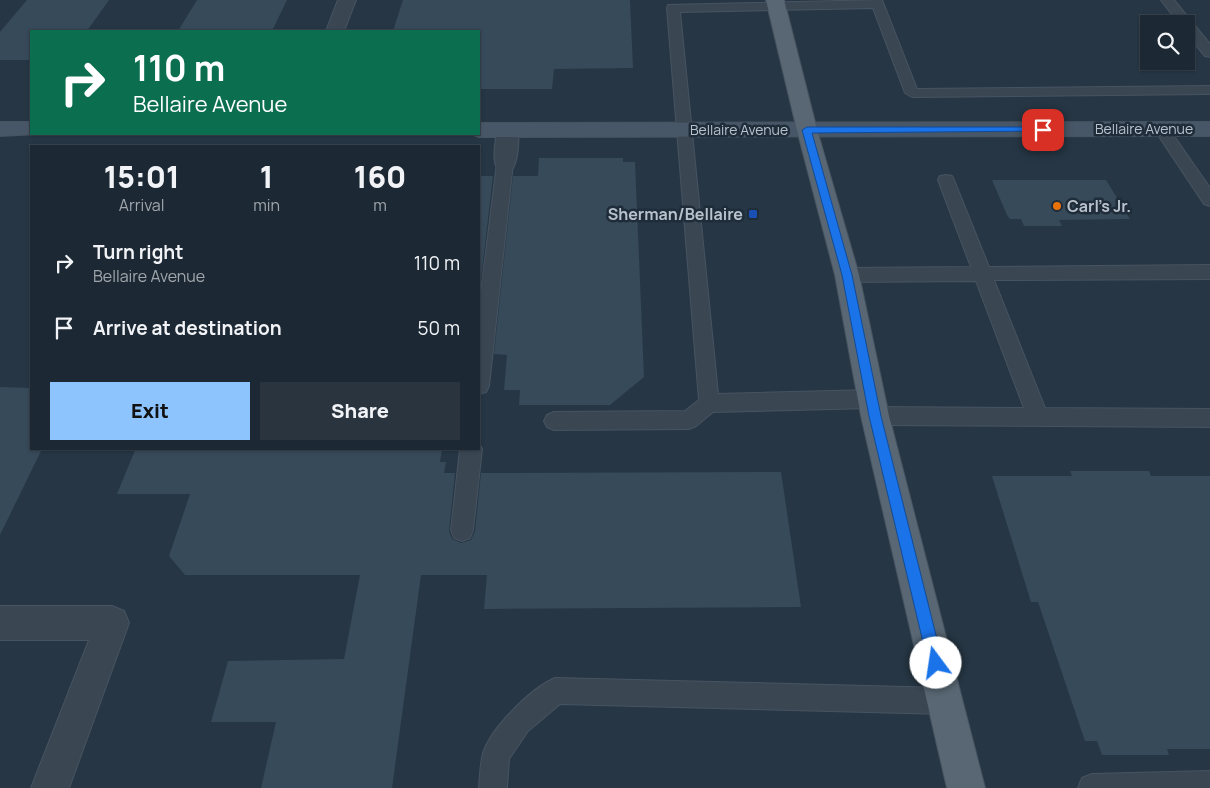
<!DOCTYPE html>
<html lang="en">
<head>
<meta charset="utf-8">
<style>
	body { margin:0; font-family:Manrope,sans-serif; background:#29343f; color:#f1f3f6; height:100vh; display:flex; flex-direction:column; font-size:19px; white-space:nowrap }
	* { box-sizing:border-box; margin:0 }
	p { font-size:16px; color:#a0a6ac }
	.icon { flex:none; width:28px; height:28px; fill:none; stroke:currentColor; stroke-width:2; stroke-linecap:round; stroke-linejoin:round }
	.map { position:relative; flex:1; overflow:hidden }
	.panel { position:absolute; left:30px; top:145px; width:450px; height:305px; display:flex; flex-direction:column; background:#1c2833; border-radius:0px; box-shadow:0 1px 4px #0004,0 0 0 1px #3a444e }
	.panel>* { flex:none }
	.banner { position:absolute; left:30px; top:30px; width:450px; height:105px; border-radius:0px; box-shadow:0 1px 4px #0004,0 0 0 1px #3a444e; background:#0b6e4f; color:#fff; overflow:hidden }
	.tools { position:absolute; left:1140px; top:15px; display:grid; gap:10px }
	.tools a { display:grid; place-items:center; width:55px; height:55px; border-radius:0px; background:#1c2833; box-shadow:0 1px 4px #0004,0 0 0 1px #3a444e; font-size:25px }
	.pin { position:absolute; display:grid; place-items:center; width:42px; height:42px; color:#fff; margin:-21px; border-radius:10px; box-shadow:0 2px 8px #0006 }
	.me { position:absolute; width:55px; margin:-28px; rotate:346deg; stroke-linejoin:round; filter:drop-shadow(0 0 4px #0008) }
	.turn { display:flex; align-items:center; gap:18px; height:105px; padding:0 20px; font-size:22px }
	.turn .icon { width:65px; height:65px; stroke-width:2.5 }
	.turn b { display:block; font-size:35px; line-height:42px }
	.eta { display:flex; justify-content:space-evenly; align-items:center; height:85px; text-align:center }
	.eta b { font-size:30px; font-weight:800; line-height:35px }
	.button { display:flex; gap:10px; margin-top:auto; padding:10px 20px }
	.button a { flex:1; height:58px; border-radius:0px; background:#8dc4fd; color:#111; font-size:20px; font-weight:800; line-height:58px; text-align:center }
	.button a+a { background:#29343f; color:#f1f3f6 }
	ul { padding:0; list-style:none }
	li { display:flex; align-items:center; gap:15px; height:65px; padding:0 20px }
	li div { flex:1 }
	li b { display:block; font-size:19px }
	li em { font-style:normal }
	.map>svg:first-child { display:block }
	.building { fill:#374a5a }
	.lines { fill:none; stroke-linecap:round; stroke-linejoin:round }
	.lane-casing { stroke:#475360; stroke-width:2 }
	.street-casing { stroke:#475360; stroke-width:2 }
	.secondary-casing { stroke:#475360; stroke-width:2 }
	.primary-casing { stroke:#475360; stroke-width:2 }
	.lane { fill:#3a4753; fill-rule:evenodd }
	.street { fill:#3a4753; fill-rule:evenodd }
	.secondary { fill:#485767; fill-rule:evenodd }
	.primary { fill:#586773; fill-rule:evenodd }
	.route { fill:#1a73e8; stroke:#114b97 }
	.food-dot { fill:#e8710a; stroke:#1f2c39; stroke-width:2 }
	.transit-dot { fill:#1a4fb4; stroke:#1f2c39; stroke-width:2 }
	.labels { text-anchor:middle; stroke-width:5; stroke-linejoin:round; paint-order:stroke }
	.far-street-label { font-size:14px; fill:#b8c2cd; stroke:#1f2c39 }
	.poi-label { font-size:16px; font-weight:bold; fill:#b8c2cd; stroke:#1f2c39; text-anchor:start }
</style>
</head>
<body>
<div class="map">
<svg width="1210" height="788" viewBox="0 0 1210 788">
	<rect width="100%" height="100%" fill="#263644"/>
	<!-- building -->
	<g class="building">
		<path d="M27,0H109L87,31H31V60H0V32Z"/>
		<path d="M197,0H287L272,31H178Z"/>
		<path d="M403,0H630L633,68L554,69L552,89H479V31H393Z"/>
		<path d="M539,158H623V162H635L644,377L610,405H519L520,390H504L507,355L494,354L513,176H538Z"/>
		<path d="M479,176H493L479,296Z"/>
		<path d="M992,180H1106L1130,219L1059,220L1062,226H1024L1021,219H1010L1007,215Z"/>
		<path d="M0,387L31,388V451H41L0,535Z"/>
		<path d="M141,449H442L440,462H446L444,473H455L449,531L452,539L461,543L471,540L475,531L481,473L781,472L801,607L484,609L487,575H421L392,788H261L276,722H211L228,661L344,659L360,575H185L169,556L190,494H117L135,450Z"/>
		<path d="M1070,471H1149L1151,476H1210V749H1167L1169,755H1102L1097,741H1085L1038,602H1031L992,476H1072Z"/>
	</g>
	<g class="lines">
		<!-- lane casing -->
		<g class="lane-casing">
			<g id="lane">
				<path d="M882,0L917,89L1210,86V94L912,97L905,93L873,8L680,12L718,394L872,390L879,393L882,399L879,405L872,408L713,412L696,426L689,429L554,430L547,427L544,421L547,415L554,412L685,411L699,400L667,8L668,5Z"/>
				<path d="M1161,0H1174L1210,44V57L1205,56L1186,33V24H1179Z"/>
				<path d="M1162,124L1167,126L1210,188V206L1204,204L1154,129Z"/>
				<path d="M505,158L511,159L513,163L489,386L486,392L479,394V309L497,163L499,159Z"/>
				<path d="M946,175L952,176L954,180L989,267L1210,265V279L994,280L1045,408L1210,409V427L875,425L868,422L865,416L868,410L875,407L1024,408L976,281L847,282L841,280L838,275L841,270L847,268L971,267L938,180L940,176Z"/>
				<path d="M479,443L482,449L473,530L470,538L462,541L454,538L451,530L460,449H479Z"/>
				<path d="M555,678L945,688L954,692L958,701L954,710L945,714L560,704L528,731L509,759L507,788H479C480,777 480,764 483,753C492,727 530,689 555,678Z"/>
				<path d="M1210,771V788H1078L1082,778L1092,774Z"/>
			</g>
		</g>
		<!-- street casing -->
		<g class="street-casing">
			<g id="street">
				<path d="M338,0H356L344,31H326Z"/>
				<path d="M508,123L515,125C521,134 518,159 513,168L505,170L497,168C492,159 495,134 501,125Z"/>
				<path d="M0,606H112L124,611L129,623L69,788H31L89,640H0Z"/>
			</g>
		</g>
		<!-- secondary casing -->
		<g class="secondary-casing">
			<g id="secondary">
				<path d="M0,122H31V134H38L0,136Z"/>
				<path d="M1210,122V136L479,137L471,134H479V123Z"/>
			</g>
		</g>
		<!-- primary casing -->
		<g class="primary-casing">
			<path id="primary" d="M766,0H784L817,130L859,275L889,416L985,788H947L861,416L835,275L797,130Z"/>
		</g>
		<!-- lane -->
		<use href="#lane" class="lane"/>
		<!-- street -->
		<use href="#street" class="street"/>
		<!-- secondary -->
		<use href="#secondary" class="secondary"/>
		<!-- primary -->
		<use href="#primary" class="primary"/>
	</g>
	<!-- route -->
	<path class="route" d="M1043,127L1048,130L1046,131L812,133L852,275L881,416L943,663L941,668L936,670L930,668L928,663L869,416L842,275L802,130L807,127Z"/>
	<!-- markers -->
	<circle class="food-dot" cx="1057" cy="206" r="5"/>
	<rect class="transit-dot" x="748" y="209" width="10" height="10" rx="2.5"/>
	<g class="labels">
		<!-- far-street labels -->
		<g class="far-street-label">
			<text x="1144" y="134">Bellaire Avenue</text>
			<text x="739" y="135">Bellaire Avenue</text>
		</g>
		<!-- poi labels -->
		<g class="poi-label">
			<text x="1067" y="212">Carl's Jr.</text>
			<text x="743" y="220" text-anchor="end">Sherman/Bellaire</text>
		</g>
	</g>
</svg>
<div class="tools">
<a><svg class="icon" aria-label="search" viewBox="0 0 24 24"><circle cx="10" cy="10" r="6"/><path d="M15 15l6 6"/></svg></a>
</div>
<div class="pin" style="left:1043px;top:130px;background:#d93025"><svg class="icon" aria-label="arrive" viewBox="0 0 24 24"><path d="M6 21V4h12l-3 4 3 4H6"/></svg></div>
<svg class="me" style="left:936px;top:663px" viewBox="-20 -20 40 40"><circle r="19" fill="#fff"/><path d="M0-13L10 11 0 6-10 11z" fill="#1a73e8"/></svg>
<div class="banner">
<div class="turn"><svg class="icon" aria-label="right" viewBox="0 0 24 24"><path d="M7 20v-9h11M14 6l5 5-5 5"/></svg><div><b>110 m</b>Bellaire Avenue</div></div>
</div>
<section class="panel">
<div class="eta">
<div><b>15:01</b><p>Arrival</p></div>
<div><b>1</b><p>min</p></div>
<div><b>160</b><p>m</p></div>
</div>
<ul>
<li><svg class="icon" aria-label="right" viewBox="0 0 24 24"><path d="M7 20v-9h11M14 6l5 5-5 5"/></svg><div><b>Turn right</b><p>Bellaire Avenue</p></div><em>110 m</em></li>
<li><svg class="icon" aria-label="arrive" viewBox="0 0 24 24"><path d="M6 21V4h12l-3 4 3 4H6"/></svg><div><b>Arrive at destination</b></div><em>50 m</em></li>
</ul>
<div class="button"><a>Exit</a><a>Share</a></div>
</section>
</div>
</body>
</html>
